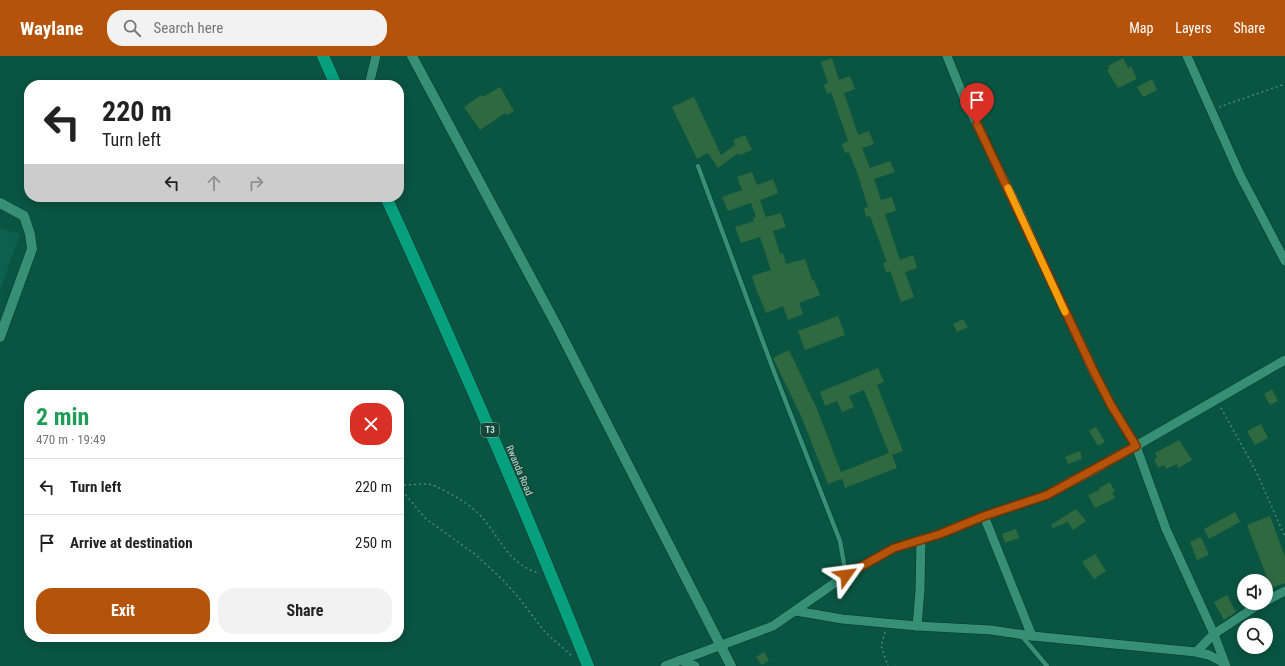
<!DOCTYPE html>
<html lang="en">
<head>
<meta charset="utf-8">
<style>
	body { margin:0; font-family:"Roboto Condensed",sans-serif; background:#f2f2f2; color:#222; height:100vh; display:flex; flex-direction:column; font-size:15px; white-space:nowrap }
	* { box-sizing:border-box; margin:0 }
	p { font-size:13px; color:#767676 }
	.icon { flex:none; width:22px; height:22px; fill:none; stroke:currentColor; stroke-width:2; stroke-linecap:round; stroke-linejoin:round }
	.map { position:relative; flex:1; overflow:hidden }
	.drawer { position:absolute; left:24px; top:334px; width:380px; height:252px; display:flex; flex-direction:column; background:#fff; border-radius:16px; box-shadow:0 2px 10px #0003 }
	.drawer>* { flex:none }
	.hud { position:absolute; left:24px; top:24px; width:380px; height:122px; border-radius:16px; box-shadow:0 2px 10px #0003; background:#fff; color:#222; overflow:hidden }
	.buttons { position:absolute; left:1237px; top:518px; display:grid; gap:8px }
	.buttons a { display:grid; place-items:center; width:36px; height:36px; border-radius:50%; background:#fff; box-shadow:0 2px 10px #0003; font-size:20px }
	.pin { position:absolute; display:grid; place-items:center; width:34px; height:34px; color:#fff; margin:-41px -17px; border-radius:50% 50% 50% 0; rotate:-45deg; box-shadow:0 0 4px #0007 }
	.pin .icon { rotate:45deg }
	.me { position:absolute; width:44px; margin:-22px; rotate:59deg; stroke-linejoin:round; filter:drop-shadow(0 0 3px #0008) }
	.turn { display:flex; align-items:center; gap:14px; height:84px; padding:0 12px; font-size:18px }
	.turn .icon { width:52px; height:52px; stroke-width:2.5 }
	.turn b { display:block; font-size:28px; line-height:34px }
	.lanes { display:flex; align-items:center; height:38px; padding:0 12px; background:#0003; justify-content:center; gap:20px; direction:ltr }
	.lanes .off { opacity:.35 }
	.round { display:grid; place-items:center; flex:none; width:42px; height:42px; border-radius:16px; background:#f2f2f2 }
	.head { display:flex; align-items:center; justify-content:space-between; height:68px; padding:0 12px }
	h1 { font-size:24px; font-weight:700; line-height:30px; color:#1e9e55 }
	.primary-button { display:flex; gap:8px; margin-top:auto; padding:8px 12px }
	.primary-button a { flex:1; height:46px; border-radius:16px; background:#b45309; color:#fff; font-size:16px; font-weight:700; line-height:46px; text-align:center }
	.primary-button a+a { background:#f2f2f2; color:#222 }
	ul { padding:0; list-style:none }
	li { display:flex; align-items:center; gap:12px; height:56px; padding:0 12px; border-top:1px solid #e0e0e0 }
	li div { flex:1 }
	li b { display:block; font-size:15px }
	li em { font-style:normal }
	header { display:flex; align-items:center; gap:24px; box-sizing:border-box; height:56px; padding:0 20px; background:#b45309; color:#fff }
	header strong { font-size:19px }
	nav { display:flex; gap:22px; margin-inline-start:auto; font-size:14px }
	.search { width:280px; height:36px; background:#f2f2f2; display:flex; align-items:center; gap:10px; box-sizing:border-box; padding:0 14px; border-radius:16px; color:#767676; font-size:15px }
	.map>svg:first-child { display:block }
	.built { fill:#0b614d }
	.building { fill:#2f6940 }
	.lines { fill:none; stroke-linecap:round; stroke-linejoin:round }
	.lane-casing { stroke:#04362a; stroke-width:5.5 }
	.street-casing { stroke:#04362a; stroke-width:10 }
	.secondary-casing { stroke:#04362a; stroke-width:11 }
	.highway-casing { stroke:#04362a; stroke-width:13 }
	.path { stroke:#4a8877; stroke-width:1.5; stroke-dasharray:2 3; stroke-linecap:butt }
	.lane { stroke:#378f76; stroke-width:4.5 }
	.street { stroke:#378f76; stroke-width:9 }
	.secondary { stroke:#378f76; stroke-width:10 }
	.highway { stroke:#07a07f; stroke-width:12 }
	.route-casing { stroke:#753606; stroke-width:10 }
	.route { stroke:#b45309; stroke-width:7 }
	.slow { stroke:#f59e0b; stroke-width:7 }
	.labels { text-anchor:middle; stroke-width:3; stroke-linejoin:round; paint-order:stroke }
	.shield { fill:#184639; stroke:#88b2a3; stroke-width:1 }
	.shield-label { font-size:9px; font-weight:bold; fill:#b8e0d1 }
	.street-label { font-size:10px; fill:#b8e0d1; stroke:#184639 }
</style>
</head>
<body>
<header>
<strong>Waylane</strong>
<div class="search"><svg class="icon" aria-label="search" viewBox="0 0 24 24"><circle cx="10" cy="10" r="6"/><path d="M15 15l6 6"/></svg>Search here</div>
<nav><a>Map</a><a>Layers</a><a>Share</a></nav>
</header>
<div class="map">
<svg width="1285" height="610" viewBox="0 0 1285 610">
	<rect width="100%" height="100%" fill="#0a5442"/>
	<!-- built -->
	<path class="built" d="M0,172L20,178L0,235Z"/>
	<!-- building -->
	<g class="building">
		<path d="M832,2L839,24L850,20L855,33L844,37L858,79L869,75L874,88L862,92L870,112L890,105L895,116L874,123L881,144L892,141L896,155L885,158L900,204L913,199L917,212L905,216L914,241L901,246L890,215L886,217L883,207L887,206L870,160L866,161L864,152L868,151L858,119L849,96L845,97L842,88L848,85L831,36L827,38L824,29L828,27L821,6Z"/>
		<path d="M1123,2L1128,12L1131,10L1137,23L1118,32L1107,14L1109,13L1108,10Z"/>
		<path d="M1152,23L1157,34L1143,41L1137,31Z"/>
		<path d="M500,31L514,55L507,59L505,57L480,74L464,51L481,39L483,41Z"/>
		<path d="M694,41L721,99L735,89L733,84L745,79L752,94L740,99L738,97L718,112L708,97L697,103L672,51Z"/>
		<path d="M752,116L757,129L773,123L778,137L760,144L766,161L781,157L786,171L773,175L780,198L783,197L786,208L805,203L812,224H814L820,239L799,247L803,258L788,264L783,250L766,257L756,233L752,220L771,214L760,181L741,187L735,171L754,165L753,162L756,161L751,147L728,155L722,141L742,134L737,121Z"/>
		<path d="M838,260L845,279L805,294L798,275Z"/>
		<path d="M963,263L968,271L957,276L953,268Z"/>
		<path d="M789,294L817,353L841,416L889,397L864,334L849,340L854,351L842,356L837,345L825,350L820,336L878,312L884,326L877,329L903,395L892,399L897,412L845,432L842,423L828,428L801,360L773,302Z"/>
		<path d="M1272,333L1278,345L1270,349L1264,338Z"/>
		<path d="M1261,368L1268,382L1255,389L1247,375Z"/>
		<path d="M1096,371L1105,386L1098,390L1089,375Z"/>
		<path d="M1179,384L1192,404L1178,412L1177,408L1166,413L1164,409L1158,412L1154,403L1157,402L1155,397Z"/>
		<path d="M1080,395L1082,403L1068,408L1065,401Z"/>
		<path d="M1110,426L1115,436L1112,437L1115,442L1095,452L1088,439L1100,434L1099,432Z"/>
		<path d="M1076,453L1086,465L1073,474L1068,466L1053,472L1051,469Z"/>
		<path d="M1235,456L1240,466L1209,483L1204,473Z"/>
		<path d="M1270,460L1285,501V527L1271,532L1247,469Z"/>
		<path d="M1016,473L1019,482L1005,487L1002,478Z"/>
		<path d="M1201,481L1209,499L1197,504L1190,486Z"/>
		<path d="M1095,498L1106,515L1094,523L1082,506Z"/>
		<path d="M1227,539L1236,556L1224,564L1214,546Z"/>
		<path d="M764,596L769,604L762,609L756,601Z"/>
	</g>
	<g class="lines">
		<!-- lane casing -->
		<g class="lane-casing">
			<g id="lane">
				<path d="M698,110L773,313L840,485L846,519"/>
				<path d="M1021,579L1047,610"/>
			</g>
		</g>
		<!-- street casing -->
		<g class="street-casing">
			<g id="street">
				<path d="M947,0L964,42L1018,152L1093,316L1111,349L1136,390L1166,473L1214,578L1226,610"/>
				<path d="M1187,0L1240,119L1285,205"/>
				<path d="M369,29L376,0"/>
				<path d="M984,460L1032,580"/>
				<path d="M1266,545L1285,535"/>
				<path d="M796,555L842,563L917,570L991,574L1032,580L1196,596L1209,599L1224,607"/>
				<path d="M917,570L920,534L921,483"/>
				<path d="M1196,596L1214,578L1261,547"/>
				<path d="M680,604L695,610"/>
				<path d="M665,610L773,570L846,519L894,492L940,478L984,460L1047,439L1089,417L1285,304"/>
			</g>
		</g>
		<!-- secondary casing -->
		<g class="secondary-casing">
			<g id="secondary">
				<path d="M412,0L558,272L731,610"/>
				<path d="M0,147L24,160L30,178L32,193L0,281"/>
			</g>
		</g>
		<!-- highway casing -->
		<g class="highway-casing">
			<g id="highway">
				<path d="M323,0L336,29"/>
				<path d="M386,141C457,296 525,452 588,610"/>
			</g>
		</g>
		<!-- path -->
		<g class="path">
			<path d="M1219,51L1285,28"/>
			<path d="M1221,352L1256,415L1285,481"/>
			<path d="M399,428C412,431 423,425 435,430C450,437 468,447 479,458C499,479 508,509 539,517"/>
			<path d="M399,431L426,463L476,499L503,524L519,542L545,576L572,600"/>
			<path d="M885,576L881,590L888,610"/>
		</g>
		<!-- lane -->
		<use href="#lane" class="lane"/>
		<!-- street -->
		<use href="#street" class="street"/>
		<!-- secondary -->
		<use href="#secondary" class="secondary"/>
		<!-- highway -->
		<use href="#highway" class="highway"/>
	</g>
	<g class="lines">
		<!-- route casing -->
		<g class="route-casing">
			<path id="route" d="M846,519L894,492L940,478L984,460L1047,439L1136,390L1111,349L1094,316L977,68"/>
		</g>
		<!-- route -->
		<use href="#route" class="route"/>
		<!-- slow -->
		<path class="slow" d="M1008,132L1065,256"/>
	</g>
	<g class="labels">
		<!-- shield labels -->
		<rect class="shield" x="481" y="367" width="18" height="14" rx="3"/>
		<g class="shield-label">
			<text x="490" y="377">T3</text>
		</g>
		<!-- street labels -->
		<g class="street-label">
			<text transform="translate(520 414) rotate(67)" y="4">Rwanda Road</text>
		</g>
	</g>
</svg>
<div class="buttons">
<a><svg class="icon" aria-label="sound" viewBox="0 0 24 24"><path d="M4 9h4l5-4v14l-5-4H4zM17 9q2 3 0 6"/></svg></a>
<a><svg class="icon" aria-label="search" viewBox="0 0 24 24"><circle cx="10" cy="10" r="6"/><path d="M15 15l6 6"/></svg></a>
</div>
<div class="pin" style="left:977px;top:68px;background:#d93025"><svg class="icon" aria-label="arrive" viewBox="0 0 24 24"><path d="M6 21V4h12l-3 4 3 4H6"/></svg></div>
<svg class="me" style="left:846px;top:519px" viewBox="-20 -20 40 40"><path d="M0-17L14 15 0 8-14 15z" fill="#b45309" stroke="#fff" stroke-width="4"/></svg>
<div class="hud">
<div class="turn"><svg class="icon" aria-label="left" viewBox="0 0 24 24"><path d="M17 20v-9H6M10 6l-5 5 5 5"/></svg><div><b>220 m</b>Turn left</div></div>
<div class="lanes"><svg class="icon" aria-label="left" viewBox="0 0 24 24"><path d="M17 20v-9H6M10 6l-5 5 5 5"/></svg><svg class="icon off" aria-label="ahead" viewBox="0 0 24 24"><path d="M12 20V5M6 11l6-6 6 6"/></svg><svg class="icon off" aria-label="right" viewBox="0 0 24 24"><path d="M7 20v-9h11M14 6l5 5-5 5"/></svg></div>
</div>
<section class="drawer">
<div class="head"><div><h1>2 min</h1><p>470 m · 19:49</p></div><a class="round" style="background:#d93025;color:#fff"><svg class="icon" aria-label="close" viewBox="0 0 24 24"><path d="M6 6l12 12M18 6L6 18"/></svg></a></div>
<ul>
<li><svg class="icon" aria-label="left" viewBox="0 0 24 24"><path d="M17 20v-9H6M10 6l-5 5 5 5"/></svg><div><b>Turn left</b></div><em>220 m</em></li>
<li><svg class="icon" aria-label="arrive" viewBox="0 0 24 24"><path d="M6 21V4h12l-3 4 3 4H6"/></svg><div><b>Arrive at destination</b></div><em>250 m</em></li>
</ul>
<div class="primary-button"><a>Exit</a><a>Share</a></div>
</section>
</div>
</body>
</html>
